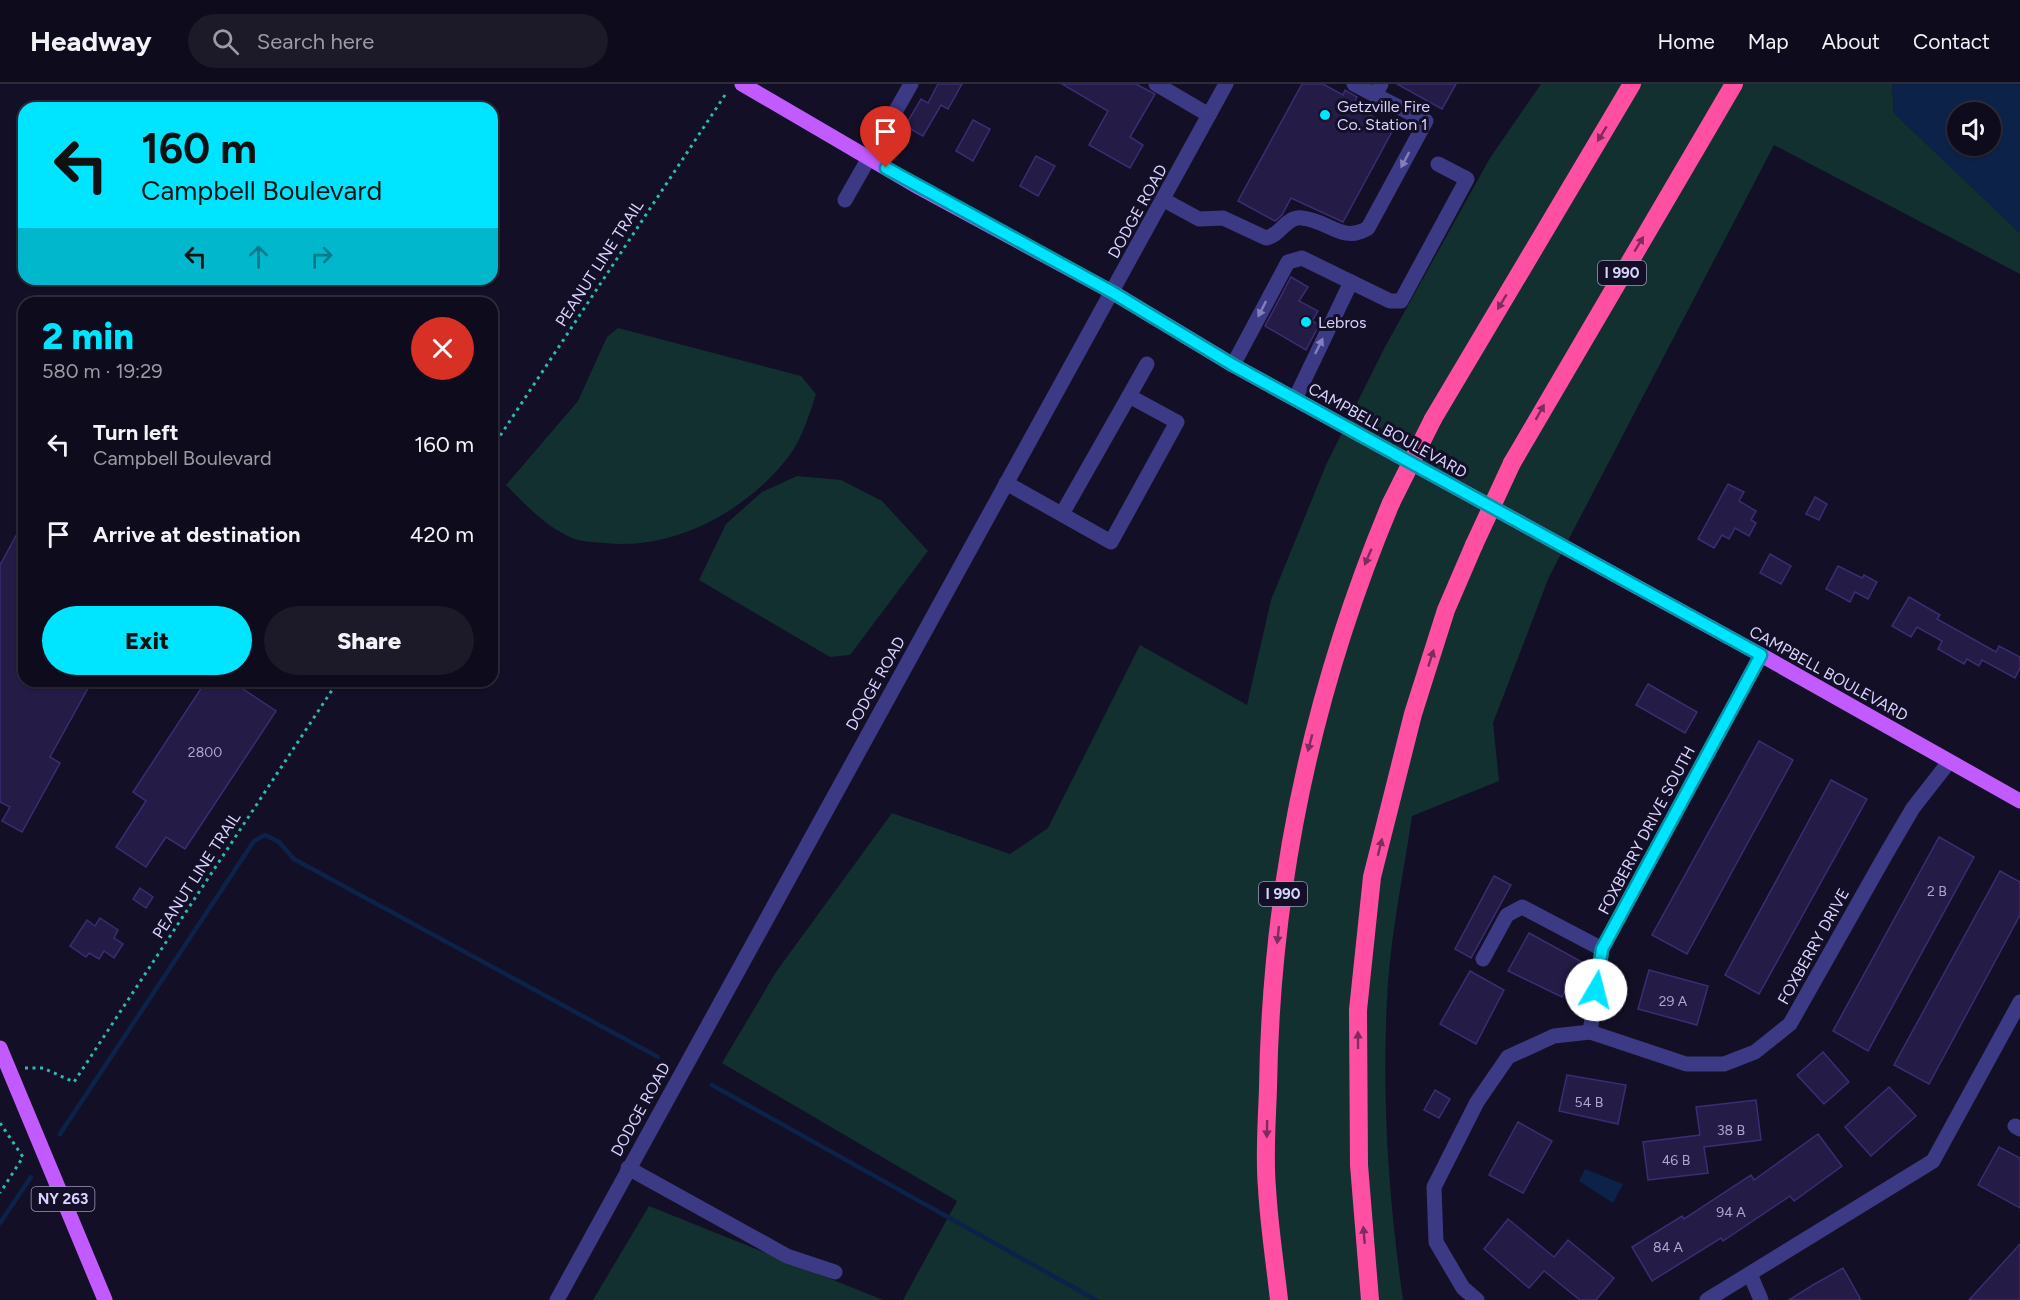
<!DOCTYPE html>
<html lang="en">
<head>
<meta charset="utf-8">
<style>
	body { margin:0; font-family:Figtree,sans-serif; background:#1c1929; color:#f1f3f6; height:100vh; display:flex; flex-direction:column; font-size:22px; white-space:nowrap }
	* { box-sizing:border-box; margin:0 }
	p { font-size:20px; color:#9b9ba3 }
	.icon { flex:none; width:33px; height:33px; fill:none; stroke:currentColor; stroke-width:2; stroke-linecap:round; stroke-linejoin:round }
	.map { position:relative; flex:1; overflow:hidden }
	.sheet { position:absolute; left:18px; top:213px; width:480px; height:390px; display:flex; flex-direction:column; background:#0e0b1c; border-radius:18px; box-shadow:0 2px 4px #0004,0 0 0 2px #2e2b3b }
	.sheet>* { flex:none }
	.hud { position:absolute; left:18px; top:18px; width:480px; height:183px; border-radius:18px; box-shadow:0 2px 4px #0004,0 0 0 2px #2e2b3b; background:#00e5ff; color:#111; overflow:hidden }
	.tools { position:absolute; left:1947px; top:18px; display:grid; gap:12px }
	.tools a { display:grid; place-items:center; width:54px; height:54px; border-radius:50%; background:#0e0b1c; box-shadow:0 2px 4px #0004,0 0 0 2px #2e2b3b; font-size:30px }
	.pin { position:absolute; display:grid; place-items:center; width:51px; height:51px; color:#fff; margin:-62px -26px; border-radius:50% 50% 50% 0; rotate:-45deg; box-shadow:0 0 6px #0007 }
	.pin .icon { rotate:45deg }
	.me { position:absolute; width:66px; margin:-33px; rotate:8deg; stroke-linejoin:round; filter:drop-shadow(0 0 4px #0008) }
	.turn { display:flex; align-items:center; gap:21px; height:126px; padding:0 24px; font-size:27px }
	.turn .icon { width:78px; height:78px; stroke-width:2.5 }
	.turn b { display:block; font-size:42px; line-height:51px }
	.lanes { display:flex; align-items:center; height:57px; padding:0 24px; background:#0003; justify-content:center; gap:30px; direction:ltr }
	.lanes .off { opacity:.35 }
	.round { display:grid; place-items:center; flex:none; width:63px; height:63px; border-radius:32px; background:#1c1929 }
	.head { display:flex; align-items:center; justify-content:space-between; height:102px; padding:0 24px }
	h1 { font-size:36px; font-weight:800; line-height:45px; color:#00e5ff }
	.primary-button { display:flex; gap:12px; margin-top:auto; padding:12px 24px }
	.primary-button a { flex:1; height:69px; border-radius:36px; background:#00e5ff; color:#111; font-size:24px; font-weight:800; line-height:69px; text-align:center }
	.primary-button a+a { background:#1c1929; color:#f1f3f6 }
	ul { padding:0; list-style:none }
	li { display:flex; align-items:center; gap:18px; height:90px; padding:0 24px }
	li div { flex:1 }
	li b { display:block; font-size:22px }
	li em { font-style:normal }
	header { display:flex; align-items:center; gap:36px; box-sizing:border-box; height:84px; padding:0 30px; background:#0e0b1c; border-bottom:2px solid #2e2b3b }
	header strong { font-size:28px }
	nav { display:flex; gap:33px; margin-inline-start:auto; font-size:21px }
	.search { width:420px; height:54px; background:#1c1929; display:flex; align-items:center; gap:15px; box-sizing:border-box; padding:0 21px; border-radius:33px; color:#9b9ba3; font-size:22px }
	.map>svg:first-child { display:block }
	.green { fill:#12302f }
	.water { fill:#0c2248; fill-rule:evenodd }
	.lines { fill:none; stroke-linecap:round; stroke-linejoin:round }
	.stream { stroke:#0c2248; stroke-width:4.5 }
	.building { fill:#241b47; stroke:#3b2d73; stroke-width:1.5 }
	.path { stroke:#2fb8b0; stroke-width:3; stroke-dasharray:3 4.5; stroke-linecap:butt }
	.minor { stroke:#3d3a85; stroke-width:15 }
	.major { stroke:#c25bff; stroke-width:15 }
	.highway { stroke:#ff4fa3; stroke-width:18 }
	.highway-bridge { stroke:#ff4fa3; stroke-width:18 }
	.oneway { fill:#7d2c5e }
	.oneway2 { fill:#837fbc }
	.route-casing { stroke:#0095a6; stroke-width:15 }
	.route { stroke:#00e5ff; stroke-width:10 }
	.poi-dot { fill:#00e5ff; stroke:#130f26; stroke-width:2 }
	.labels { text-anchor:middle; stroke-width:6; stroke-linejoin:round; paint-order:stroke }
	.number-label { font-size:14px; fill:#aca6d1 }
	.shield { fill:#130f26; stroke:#9e99be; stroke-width:1.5 }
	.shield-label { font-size:15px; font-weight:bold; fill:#d9d4ff }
	.poi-label { font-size:16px; fill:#d9d4ff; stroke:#130f26; text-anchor:start }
	.street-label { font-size:16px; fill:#d9d4ff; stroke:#130f26 }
</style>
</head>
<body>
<header>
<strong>Headway</strong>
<div class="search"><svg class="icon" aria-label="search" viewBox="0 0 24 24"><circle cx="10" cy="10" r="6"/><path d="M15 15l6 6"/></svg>Search here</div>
<nav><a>Home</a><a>Map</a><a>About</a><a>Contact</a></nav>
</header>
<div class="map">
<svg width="2020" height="1216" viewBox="0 0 2020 1216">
	<rect width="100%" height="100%" fill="#130f26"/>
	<!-- green -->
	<g class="green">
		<path d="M1541,0H1892L1894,29L2020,149V190L1774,61L1549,493L1493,639L1499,697L1412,732C1404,787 1392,844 1388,899C1381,1005 1388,1111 1403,1216H903L957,1117L722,979L776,888L892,729L1010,770L1048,744L1140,561L1247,621L1271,516L1326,381L1386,261L1490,74Z"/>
		<path d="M618,244L801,292L816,310C809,331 803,353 789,372C747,427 674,467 604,459C594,458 581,458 572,454C545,442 527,422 506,401L578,317L607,253Z"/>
		<path d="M797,392L841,396L882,417L928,467L850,571L830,573L699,496L726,440L762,408Z"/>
		<path d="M649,1122L883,1216H593Z"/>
	</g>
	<!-- water -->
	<g class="water">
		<path d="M1892,0H2020V149L1894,29ZM1958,28H1990V62H1958Z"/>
		<path d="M1585,1085L1623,1100L1613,1119L1579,1097Z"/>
	</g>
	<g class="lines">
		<!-- stream -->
		<g class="stream">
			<path d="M712,1001L1096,1216"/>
			<path d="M60,1050L254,757L265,751L279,758L294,775L658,973"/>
			<path d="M0,1139L31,1093"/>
		</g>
	</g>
	<!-- building -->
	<g class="building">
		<path d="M938,0H962L948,25L941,21L923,52L905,42L921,15L928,19Z"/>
		<path d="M1062,0H1136L1155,10L1130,53L1143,61L1130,84L1089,61L1108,27Z"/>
		<path d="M1302,0H1323L1343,11L1345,6L1357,13L1353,22L1394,44L1343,138L1291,114L1282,131L1275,137L1238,117Z"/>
		<path d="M1397,0H1456L1442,25Z"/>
		<path d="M973,36L990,45L973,77L956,67Z"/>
		<path d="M1036,72L1055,82L1038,112L1020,102Z"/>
		<path d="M1291,193L1308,203L1299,217L1318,227L1312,237L1319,241L1306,266L1265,242Z"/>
		<path d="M1728,400L1744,408L1739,417L1756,427L1751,436L1756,439L1749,452L1735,444L1729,455L1722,451L1714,464L1698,455Z"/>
		<path d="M1815,413L1827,420L1819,436L1806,430Z"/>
		<path d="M24,437V597H92L50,673L60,679L22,748L2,737L10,723L0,718V481Z"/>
		<path d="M1770,470L1791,482L1781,500L1760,489Z"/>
		<path d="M1838,482L1862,494L1864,491L1877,498L1868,515L1855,508L1850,518L1826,505Z"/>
		<path d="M1909,513L1940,531L1937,535L1996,568L1999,562L2020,573V584L2015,594L1982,576L1979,582L1967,575L1964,580L1938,565L1942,557L1917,543L1911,553L1892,542Z"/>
		<path d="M206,597H231L276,627L185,765L166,753L146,783L116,763L146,717L133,708Z"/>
		<path d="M1648,600L1697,628L1685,649L1636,621Z"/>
		<path d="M1759,657L1793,676L1687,870L1652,851Z"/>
		<path d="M1831,696L1867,715L1759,910L1725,891Z"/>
		<path d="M1939,753L1974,773L1868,967L1833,947Z"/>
		<path d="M2000,787L2020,798V831L1929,1000L1894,981Z"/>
		<path d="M1494,792L1511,801L1471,874L1455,865Z"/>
		<path d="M140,804L153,813L146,824L133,815Z"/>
		<path d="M100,834L118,846L114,854L123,860L114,874L104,867L99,875L89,869L86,873L70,862L87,836L95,842Z"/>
		<path d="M1529,849L1582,878L1562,913L1508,887Z"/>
		<path d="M1649,886L1708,902L1697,941L1638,925Z"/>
		<path d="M1470,887L1504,906L1476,960L1440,940Z"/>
		<path d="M1823,968L1849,998L1824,1020L1797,991Z"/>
		<path d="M1567,991L1626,1001L1618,1040L1559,1027Z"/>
		<path d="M1889,1003L1916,1032L1871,1072L1845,1043Z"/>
		<path d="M1435,1006L1450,1015L1439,1034L1424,1026Z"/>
		<path d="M1756,1016L1761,1056L1704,1063L1708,1089L1648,1096L1643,1058L1700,1051L1696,1023Z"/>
		<path d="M1518,1038L1552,1057L1523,1109L1489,1091Z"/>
		<path d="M1818,1050L1842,1082L1794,1117L1790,1112L1723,1157L1721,1154L1652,1197L1632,1163L1682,1132L1684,1135L1751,1091L1754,1096Z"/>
		<path d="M1999,1063L2020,1074V1124L1978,1101Z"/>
		<path d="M1508,1135L1554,1173L1568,1156L1614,1194L1596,1216H1580L1544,1187L1529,1204L1484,1165Z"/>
		<path d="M2020,1160V1216H1969Z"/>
		<path d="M1843,1184L1861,1216H1789L1813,1201Z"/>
	</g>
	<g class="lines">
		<!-- path -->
		<g class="path">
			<path d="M492,364L727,8"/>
			<path d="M25,984H43L74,998L338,597"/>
			<path d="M0,1039L23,1073L0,1109"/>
		</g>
		<!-- minor -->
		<g class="minor">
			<path d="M1156,0L1209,31"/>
			<path d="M1354,0L1375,11L1381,0"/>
			<path d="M845,116L911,0"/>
			<path d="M1164,116L1199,135L1223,134L1266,154C1280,152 1286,132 1302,134C1328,136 1342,160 1368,144L1426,37L1375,11"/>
			<path d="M1351,198L1390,217H1401L1467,95L1438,80"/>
			<path d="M1233,281L1288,178L1302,174L1351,198L1295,315"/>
			<path d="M1006,399L1111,458L1177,338L1129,312L1147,280"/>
			<path d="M1062,430L1129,312"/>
			<path d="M1483,875L1507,831L1522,823L1602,865"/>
			<path d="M1590,948L1602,865L1761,571"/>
			<path d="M2015,1042L2020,1045"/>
			<path d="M628,1084L787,1172L835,1188"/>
			<path d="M1750,1190L1761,1216"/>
			<path d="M557,1216L1226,0"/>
			<path d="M1477,1216L1463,1204L1436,1158L1434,1103L1477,1018L1508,973L1554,952L1590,948L1686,980H1724L1755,968L1790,940L1886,770L1913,724L1949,678"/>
			<path d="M1707,1216L1933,1077L2020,918"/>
		</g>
		<!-- major -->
		<g class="major">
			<path d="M742,0L920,104L1112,208L1233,281L1761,571L2020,717"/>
			<path d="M0,964L105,1216"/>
		</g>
		<!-- highway -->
		<g class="highway">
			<path d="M1433,335L1632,0"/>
			<path d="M1512,379L1734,0"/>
			<path d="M1279,1216C1275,1179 1269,1141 1267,1104C1264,1071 1267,1037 1268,1004C1271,799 1312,607 1391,419"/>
			<path d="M1370,1216L1359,1081L1358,926L1372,793L1413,630L1446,526L1474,461"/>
		</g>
		<!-- highway-bridge -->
		<g class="highway-bridge">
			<path d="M1391,419L1433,335"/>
			<path d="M1474,461L1512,379"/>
		</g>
	</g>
	<!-- one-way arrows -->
	<defs><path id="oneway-solid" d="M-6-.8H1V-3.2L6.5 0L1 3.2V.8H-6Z" transform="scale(1.5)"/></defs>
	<g class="oneway">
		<use href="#oneway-solid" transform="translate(1602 50) rotate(121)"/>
		<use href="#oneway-solid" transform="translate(1639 160) rotate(-59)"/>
		<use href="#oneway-solid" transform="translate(1502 218) rotate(121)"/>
		<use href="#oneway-solid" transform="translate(1540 328) rotate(-61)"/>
		<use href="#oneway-solid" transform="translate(1368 473) rotate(113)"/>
		<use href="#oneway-solid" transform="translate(1431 574) rotate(-72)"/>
		<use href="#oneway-solid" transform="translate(1310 659) rotate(105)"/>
		<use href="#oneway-solid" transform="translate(1380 763) rotate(-76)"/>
		<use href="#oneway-solid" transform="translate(1278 851) rotate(96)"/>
		<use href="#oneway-solid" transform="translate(1358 956) rotate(-90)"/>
		<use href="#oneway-solid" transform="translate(1267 1045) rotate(91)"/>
		<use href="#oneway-solid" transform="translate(1364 1151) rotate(-95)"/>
	</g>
	<g class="oneway2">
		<use href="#oneway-solid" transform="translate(1405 76) rotate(118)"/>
		<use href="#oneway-solid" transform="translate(1262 225) rotate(117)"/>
		<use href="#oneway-solid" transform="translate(1319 262) rotate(-64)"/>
	</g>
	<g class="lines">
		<!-- route casing -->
		<g class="route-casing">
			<path id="route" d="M886,84L1112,208L1233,281L1761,571L1602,865L1596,906"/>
		</g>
		<!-- route -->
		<use href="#route" class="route"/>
	</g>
	<!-- markers -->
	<g class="poi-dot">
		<circle cx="1325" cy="31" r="6"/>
		<circle cx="1306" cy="238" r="6"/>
	</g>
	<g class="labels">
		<!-- number labels -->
		<g class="number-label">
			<text x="205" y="673">2800</text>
			<text x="1937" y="812">2 B</text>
			<text x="1673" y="922">29 A</text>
			<text x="1589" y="1023">54 B</text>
			<text x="1731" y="1051">38 B</text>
			<text x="1676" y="1081">46 B</text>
			<text x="1731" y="1133">94 A</text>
			<text x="1668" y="1168">84 A</text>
		</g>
		<!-- shield labels -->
		<g class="shield">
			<rect x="1598" y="177" width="48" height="24" rx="4.5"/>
			<rect x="1259" y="798" width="48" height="24" rx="4.5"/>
			<rect x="31.5" y="1103" width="63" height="24" rx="4.5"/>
		</g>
		<g class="shield-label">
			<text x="1622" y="194">I 990</text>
			<text x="1283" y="815">I 990</text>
			<text x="63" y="1120">NY 263</text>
		</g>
		<!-- poi labels -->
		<g class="poi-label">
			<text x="1337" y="28">Getzville Fire<tspan x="1337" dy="18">Co. Station 1</tspan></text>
			<text x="1318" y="244">Lebros</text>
		</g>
		<!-- street labels -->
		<g class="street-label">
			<text transform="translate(1137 127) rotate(-61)" y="6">DODGE ROAD</text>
			<text transform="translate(599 179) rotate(-57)" y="6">PEANUT LINE TRAIL</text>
			<text transform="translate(1388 346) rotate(29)" y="6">CAMPBELL BOULEVARD</text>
			<text transform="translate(1829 589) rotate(29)" y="6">CAMPBELL BOULEVARD</text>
			<text transform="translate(875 599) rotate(-61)" y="6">DODGE ROAD</text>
			<text transform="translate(1646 746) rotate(-62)" y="6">FOXBERRY DRIVE SOUTH</text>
			<text transform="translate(196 791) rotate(-57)" y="6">PEANUT LINE TRAIL</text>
			<text transform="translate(1813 862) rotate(-61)" y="6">FOXBERRY DRIVE</text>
			<text transform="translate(640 1025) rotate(-61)" y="6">DODGE ROAD</text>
		</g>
	</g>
</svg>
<div class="tools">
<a><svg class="icon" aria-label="sound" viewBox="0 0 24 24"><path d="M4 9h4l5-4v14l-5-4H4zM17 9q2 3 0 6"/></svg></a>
</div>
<div class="pin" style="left:886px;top:84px;background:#d93025"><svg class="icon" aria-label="arrive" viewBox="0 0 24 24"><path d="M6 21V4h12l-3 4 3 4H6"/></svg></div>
<svg class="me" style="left:1596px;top:906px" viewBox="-20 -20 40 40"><circle r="19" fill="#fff"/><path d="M0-13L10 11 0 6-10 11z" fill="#00e5ff"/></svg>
<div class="hud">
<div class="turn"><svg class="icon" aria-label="left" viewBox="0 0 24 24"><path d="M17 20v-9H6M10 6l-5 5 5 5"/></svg><div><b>160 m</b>Campbell Boulevard</div></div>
<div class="lanes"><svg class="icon" aria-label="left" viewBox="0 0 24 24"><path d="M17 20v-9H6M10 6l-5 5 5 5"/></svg><svg class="icon off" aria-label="ahead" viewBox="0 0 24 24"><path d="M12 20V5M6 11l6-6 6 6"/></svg><svg class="icon off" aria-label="right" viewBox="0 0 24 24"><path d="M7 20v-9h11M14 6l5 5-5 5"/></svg></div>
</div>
<section class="sheet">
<div class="head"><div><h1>2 min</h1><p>580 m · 19:29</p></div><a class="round" style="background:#d93025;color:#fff"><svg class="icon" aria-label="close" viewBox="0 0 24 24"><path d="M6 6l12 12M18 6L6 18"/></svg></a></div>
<ul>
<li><svg class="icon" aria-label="left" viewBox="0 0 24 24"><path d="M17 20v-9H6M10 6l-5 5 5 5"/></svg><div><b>Turn left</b><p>Campbell Boulevard</p></div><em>160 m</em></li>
<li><svg class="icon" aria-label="arrive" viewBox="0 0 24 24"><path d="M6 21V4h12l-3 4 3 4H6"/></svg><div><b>Arrive at destination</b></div><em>420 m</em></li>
</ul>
<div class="primary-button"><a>Exit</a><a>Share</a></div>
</section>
</div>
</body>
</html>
